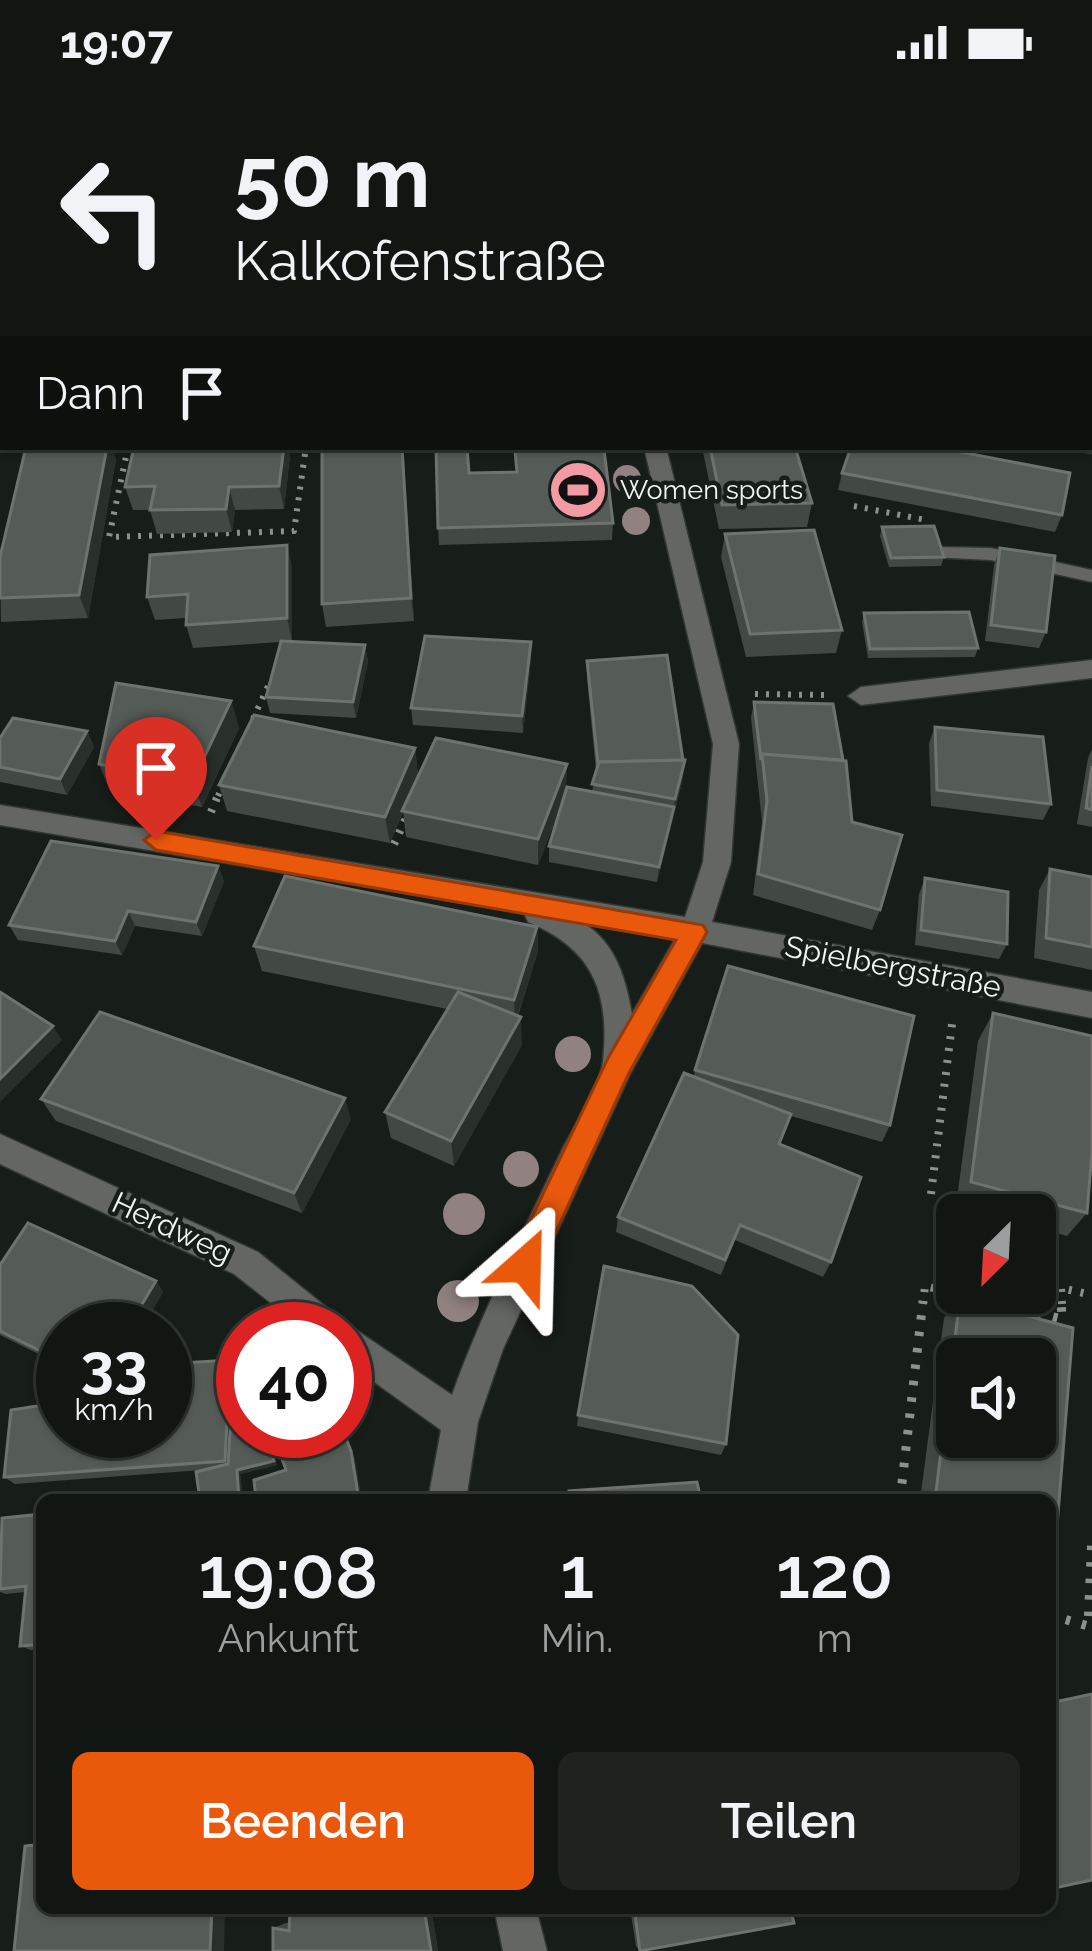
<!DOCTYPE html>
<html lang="de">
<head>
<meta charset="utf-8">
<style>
	body { margin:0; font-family:Raleway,sans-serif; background:#1e2320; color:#f1f3f6; height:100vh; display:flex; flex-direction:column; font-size:45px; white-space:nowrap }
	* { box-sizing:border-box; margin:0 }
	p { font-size:39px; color:#9c9f9f }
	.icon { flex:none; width:66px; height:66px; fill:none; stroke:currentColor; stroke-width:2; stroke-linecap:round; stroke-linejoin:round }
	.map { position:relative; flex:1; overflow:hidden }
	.sheet { position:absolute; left:36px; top:1410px; width:1020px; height:420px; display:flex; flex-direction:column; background:#111612; border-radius:18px; box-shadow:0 3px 9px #0004,0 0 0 3px #303532 }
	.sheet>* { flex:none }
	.top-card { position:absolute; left:0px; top:0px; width:1092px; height:366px; box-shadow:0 3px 9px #0004,0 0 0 3px #303532; background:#111612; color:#f1f3f6; overflow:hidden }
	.needle { width:78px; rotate:204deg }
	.fabs { position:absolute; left:936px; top:1110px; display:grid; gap:24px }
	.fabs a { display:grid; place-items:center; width:120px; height:120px; border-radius:18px; background:#111612; box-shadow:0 3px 9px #0004,0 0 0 3px #303532; font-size:60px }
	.speed { position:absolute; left:36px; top:1218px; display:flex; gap:24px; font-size:60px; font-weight:700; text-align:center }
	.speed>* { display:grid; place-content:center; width:156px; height:156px; border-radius:50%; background:#111612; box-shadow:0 3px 9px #0004,0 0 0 3px #303532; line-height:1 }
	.speed small { font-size:30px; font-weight:400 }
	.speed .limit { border:18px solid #d22; background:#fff; color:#111 }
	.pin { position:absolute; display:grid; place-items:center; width:102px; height:102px; color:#fff; margin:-123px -51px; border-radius:50% 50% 50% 0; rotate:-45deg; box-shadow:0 0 12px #0007 }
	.pin .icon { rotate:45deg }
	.me { position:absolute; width:132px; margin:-66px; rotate:25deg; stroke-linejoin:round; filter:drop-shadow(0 0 9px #0008) }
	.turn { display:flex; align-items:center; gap:42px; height:252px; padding:0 36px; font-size:54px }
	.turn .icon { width:156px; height:156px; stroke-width:2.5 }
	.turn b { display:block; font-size:84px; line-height:102px }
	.then { display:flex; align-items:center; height:114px; padding:0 36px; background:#0003; gap:24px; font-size:45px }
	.eta { display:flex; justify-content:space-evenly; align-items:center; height:204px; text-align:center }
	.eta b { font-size:72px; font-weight:600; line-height:84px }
	.cta { display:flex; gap:24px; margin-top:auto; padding:24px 36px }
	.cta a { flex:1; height:138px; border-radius:18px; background:#ea580c; color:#fff; font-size:48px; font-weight:600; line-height:138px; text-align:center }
	.cta a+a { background:#1e2320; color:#f1f3f6 }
	.status { display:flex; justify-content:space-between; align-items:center; height:84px; padding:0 60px; background:#111612; direction:ltr }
	.status svg { height:33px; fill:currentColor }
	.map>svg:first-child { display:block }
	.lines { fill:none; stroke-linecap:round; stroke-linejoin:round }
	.service-casing { stroke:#313732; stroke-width:3 }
	.minor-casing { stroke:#313732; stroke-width:3 }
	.tertiary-casing { stroke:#313732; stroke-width:3 }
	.path-far2 { stroke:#8c918d; stroke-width:6; stroke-dasharray:3 8; stroke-linecap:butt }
	.path-far1 { stroke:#8c918d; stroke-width:8; stroke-dasharray:3 9; stroke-linecap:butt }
	.path { stroke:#8c918d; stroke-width:9; stroke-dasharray:4.5 12; stroke-linecap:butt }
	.service { fill:#636663; fill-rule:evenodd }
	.minor { fill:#636663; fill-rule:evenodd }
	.tertiary { fill:#636663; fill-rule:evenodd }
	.tree { fill:#918281 }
	.wall { fill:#424843; fill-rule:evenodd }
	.shaded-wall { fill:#292f2a }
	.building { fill:#555b56; stroke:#6e736f; stroke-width:3; fill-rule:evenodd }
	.route { fill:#ea580c; stroke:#983908; stroke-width:3 }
	.labels { text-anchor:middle; stroke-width:9; stroke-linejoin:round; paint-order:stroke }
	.far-poi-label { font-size:27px; fill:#f2f6f3; stroke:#171d18; text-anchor:start }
	.street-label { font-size:30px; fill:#f2f6f3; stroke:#171d18 }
</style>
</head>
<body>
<div class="status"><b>19:07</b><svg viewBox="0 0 49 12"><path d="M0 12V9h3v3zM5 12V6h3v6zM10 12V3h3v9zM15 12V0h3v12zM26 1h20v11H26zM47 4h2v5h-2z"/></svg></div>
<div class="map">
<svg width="1092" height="1867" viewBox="0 0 1092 1867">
	<rect width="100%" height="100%" fill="#171d18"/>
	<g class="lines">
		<!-- service casing -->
		<g class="service-casing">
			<g id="service">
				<path d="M883,0H898L881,3Z"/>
				<path d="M937,463L991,464L1092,486V498L991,476L930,473V465Z"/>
			</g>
		</g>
		<!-- minor casing -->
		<g class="minor-casing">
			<g id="minor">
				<rect x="0" y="86" width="3" height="10"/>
				<rect x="1089" y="206" width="3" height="12"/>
				<path d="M0,351L3,363H9L0,365Z"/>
				<path d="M1089,355L1092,369L1081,367L1079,363H1089Z"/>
				<path d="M1092,576V594L861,621L848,612L861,603Z"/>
			</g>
		</g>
		<!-- tertiary casing -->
		<g class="tertiary-casing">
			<g id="tertiary">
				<path d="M644,363H666L739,660L731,778L712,838L1092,908V934L702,859L630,990L503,1265L478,1338L466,1416H428L441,1346L345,1277V1245H304L234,1190L0,1080V1050L258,1168L346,1239L452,1311C482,1227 523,1148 561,1068C574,1042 600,1005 603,977C610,908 593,865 528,838L524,829L0,741V721L685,833L703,778L713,660ZM585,840L675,855L632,930C626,895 616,860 585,840Z"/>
				<path d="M494,1824H536L547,1867H503Z"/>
			</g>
		</g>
		<!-- path-far2 -->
		<g class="path-far2">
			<path d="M128,363L109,453L294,447L306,363"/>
			<path d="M854,422L926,436"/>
			<path d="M755,610L824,611"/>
			<path d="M253,635L269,600"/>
			<path d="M218,712L224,698"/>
		</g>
		<!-- path-far1 -->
		<g class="path-far1">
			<path d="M211,728L219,709"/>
			<path d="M394,760L408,730"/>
			<path d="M931,1110L953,932"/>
			<path d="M923,1220L925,1202L1001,1220"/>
			<path d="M1062,1220L1061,1204L1092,1211"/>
		</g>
		<!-- path -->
		<g class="path">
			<path d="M989,1217L1062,1235L1061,1217"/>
			<path d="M900,1416L923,1217"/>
			<path d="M1050,1531L1088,1542L1092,1451"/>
		</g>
		<!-- service -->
		<use href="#service" class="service"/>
		<!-- minor -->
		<use href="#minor" class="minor"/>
		<!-- tertiary -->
		<use href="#tertiary" class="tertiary"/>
	</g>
	<!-- trees -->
	<g class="tree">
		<circle cx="627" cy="395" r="14"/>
		<circle cx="636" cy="437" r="14"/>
		<circle cx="573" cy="970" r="18"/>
		<circle cx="521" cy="1085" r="18"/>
		<circle cx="464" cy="1130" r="21"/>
		<circle cx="458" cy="1217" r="21"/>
	</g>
	<!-- wall -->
	<g class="wall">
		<path d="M1010,0H1082L1079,3H1016Z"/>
		<path d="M1089,26L1092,27V101L1089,100Z"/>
		<path d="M1089,131L1092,132V190L1089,189Z"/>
		<rect x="0" y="188" width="3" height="54"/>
		<rect x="0" y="257" width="3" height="66"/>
		<path d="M403,363L414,537L326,543L322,520Z"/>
		<path d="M702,363H795L812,419L807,443L719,445Z"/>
		<path d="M515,367L613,439L612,456L439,461L438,444L469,389L516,388Z"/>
		<path d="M290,371L284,425L235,426L232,448L157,450L150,426H133L125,403Z"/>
		<path d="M116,375L88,534L1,538L0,473Z"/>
		<path d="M842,389L1062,431L1055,448L838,406Z"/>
		<path d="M882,443L944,473L941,482L889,483L880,452Z"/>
		<path d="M725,450L842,546L836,569L746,573L721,473Z"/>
		<path d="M287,461L292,484V557L365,561L368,578L356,634L270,629L266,613L280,558L193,564L186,541V534L155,536L147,513Z"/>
		<path d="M1000,464L1046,548L1039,564L985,557L994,481Z"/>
		<path d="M864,529L978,564L975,573L868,574L862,538Z"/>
		<path d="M531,558V575L523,649L413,641L411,624Z"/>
		<path d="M587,577L685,676L682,698L657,798L549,778V762L563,716L538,781L406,753L403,728L390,759L227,727L219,701L415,664L418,691L567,680L566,704L592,708L596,687L587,594Z"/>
		<path d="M231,617L239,644L202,723L110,707L99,680Z"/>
		<path d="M754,618L852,738L880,826L872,846L753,811L762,738L751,634Z"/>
		<path d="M935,643L1051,720L1043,736L931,722L929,659Z"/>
		<path d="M87,647L94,663L67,711L0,698V654Z"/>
		<path d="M1092,665V743L1077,740L1088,674Z"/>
		<path d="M218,782L224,797L202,852L135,842L122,871L18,856L9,841Z"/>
		<path d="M1050,785L1092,793V886L1034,874L1039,806Z"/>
		<path d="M925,794L1007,860L999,875L915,861L919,810Z"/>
		<path d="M537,843L538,867L518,932L522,961L454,1082L391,1054L385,1028L447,925L262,887L254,862Z"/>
		<path d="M993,929L1087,1129L1067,1152L1035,1143V1131H989L956,1122L978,957Z"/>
		<path d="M695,986L890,1041L882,1058L791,1032L780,1060L831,1178L823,1193L735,1156L721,1191L616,1148L618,1133L694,992Z"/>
		<path d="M41,1015L351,1035L302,1129L56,1037Z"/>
		<path d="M0,1181L156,1197L163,1208L141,1245H63V1282L0,1251Z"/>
		<path d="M960,1214L1073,1244L1053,1492L1050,1493V1416H920L944,1234ZM957,1275H1035V1353H957Z"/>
		<path d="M230,1276L236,1285L234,1332L277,1381L240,1390L243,1416H200L202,1386L15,1400L4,1393L63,1347Z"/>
		<path d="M578,1331L726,1360L721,1371L577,1342Z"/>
		<path d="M42,1430V1565L31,1566L20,1562L25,1508L6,1510L0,1508V1451Z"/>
		<path d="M431,1824L438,1867H273V1844L286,1839Z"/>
		<path d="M630,1824H790L640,1867L636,1862Z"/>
	</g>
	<!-- shaded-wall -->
	<g class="shaded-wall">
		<path d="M107,363H112L116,375L88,534L79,511Z"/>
		<path d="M284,363H289L290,371L284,425L279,402Z"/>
		<path d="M403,363L404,374L414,537L411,514Z"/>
		<path d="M229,403L235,426L232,448L226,425Z"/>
		<path d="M287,461L292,484V557L287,534Z"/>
		<path d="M531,558V575L523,649L522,632Z"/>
		<path d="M365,561L368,578L356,634L353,618Z"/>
		<path d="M231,617L239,644L202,723L193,697Z"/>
		<path d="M87,647L94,663L67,711L60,695Z"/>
		<path d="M415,664L418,691L390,759L385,733Z"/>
		<path d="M685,676L682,698L672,736L675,715Z"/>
		<path d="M567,680L566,707L538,781V755Z"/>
		<path d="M674,723L672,739L657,798L659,783Z"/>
		<path d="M218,782L224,797L202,852L196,838Z"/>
		<path d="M128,827L135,842L122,871L115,857Z"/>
		<path d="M537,843L538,867L515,940L514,916Z"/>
		<path d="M521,933L522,961L454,1082L451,1057Z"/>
		<path d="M53,942L62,956L0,1018V995Z"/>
		<path d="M345,1014L351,1035L302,1129L294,1109Z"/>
		<path d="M156,1197L163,1208L141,1245H127Z"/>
		<path d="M230,1276L236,1285L232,1384L225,1377Z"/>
		<path d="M263,1347L277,1381L240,1390L243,1416H239L237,1386Z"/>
		<path d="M343,1347L355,1375L362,1416H359Z"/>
		<path d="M212,1824H225L224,1867H210Z"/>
		<path d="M424,1824H431L438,1867H431Z"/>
	</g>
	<!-- building -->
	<g class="building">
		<rect x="502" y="0" width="41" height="3"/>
		<rect x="639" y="0" width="37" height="3"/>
		<path d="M893,0H901L915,3H891Z"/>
		<path d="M1089,26L1092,27V83L1089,82V58L1092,54L1089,53Z"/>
		<path d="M1089,131L1092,132V164L1089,163Z"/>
		<rect x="0" y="188" width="3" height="37"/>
		<path d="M0,257H3V299L0,300Z"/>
		<path d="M26,363H107L79,511L0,514V473Z"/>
		<path d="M134,363H284L279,402L229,403L226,425L150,426L155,402L125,403Z"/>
		<path d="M322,363H402L411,514L322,520Z"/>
		<path d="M436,363H467L469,389L517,388L515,367L604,365L613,439L438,444Z"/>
		<path d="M710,363H795L812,419L722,421Z"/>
		<path d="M851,363H935L1070,389L1062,431L842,389Z"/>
		<path d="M934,442L944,473L891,474L882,443Z"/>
		<path d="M814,446L842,546L750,550L725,450Z"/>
		<path d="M287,461V534L186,541L188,510L147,513L150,471Z"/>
		<path d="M1000,464L1055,472L1046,548L991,541Z"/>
		<path d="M969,528L978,564L870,565L864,529Z"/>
		<path d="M425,552L531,558L522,632L411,624Z"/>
		<path d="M281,557L365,561L353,618L266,613Z"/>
		<path d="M667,571L683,676L599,678L598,680L587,577Z"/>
		<path d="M116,599L231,617L193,697L99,680Z"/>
		<path d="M754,618L833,620L843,676L762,670L761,676Z"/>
		<path d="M254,631L415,664L385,733L219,701Z"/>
		<path d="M13,634L87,647L60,695L0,683V654Z"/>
		<path d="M935,643L1043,653L1051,720L937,706Z"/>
		<path d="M436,654L567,680L538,755L402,727Z"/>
		<path d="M762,670L846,677L852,738L902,751L880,826L758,790L767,717Z"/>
		<path d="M685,676L675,715L592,700L599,678Z"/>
		<path d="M1092,682V726L1086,724Z"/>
		<path d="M567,703L674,723L659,783L549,762Z"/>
		<path d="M51,757L218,782L196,838L128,827L115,857L9,841Z"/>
		<path d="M1050,785L1092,793V863L1046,854Z"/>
		<path d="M285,792L537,843L514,916L254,862Z"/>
		<path d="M925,794L1008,808L1007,860L921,846Z"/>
		<path d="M728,882L914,932L890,1041L695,986Z"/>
		<path d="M0,908L53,942L0,995Z"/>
		<path d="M458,908L521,933L451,1057L385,1028Z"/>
		<path d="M100,928L345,1014L294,1109L41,1015Z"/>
		<path d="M993,929L1092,952V1068L1087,1129L971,1098Z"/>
		<path d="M684,989L791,1030L779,1060L861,1093L831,1178L740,1141L725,1176L618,1133Z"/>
		<path d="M28,1139L156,1197L127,1245H63V1278L0,1247V1181Z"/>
		<path d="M604,1182L692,1202L738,1251L726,1360L578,1331Z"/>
		<path d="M960,1214L1073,1244L1053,1492L1050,1491V1416H935ZM957,1275H1035V1353H957Z"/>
		<path d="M230,1276L225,1377L4,1393L11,1326L63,1318V1347H165V1280Z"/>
		<path d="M243,1329V1347H263L274,1377L237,1386L239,1416H200L196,1388L228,1380L231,1332Z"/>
		<path d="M272,1347H343L351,1367L359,1416H256L254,1396L286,1386Z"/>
		<path d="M697,1398L701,1416H570L569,1407Z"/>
		<path d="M42,1430V1560L20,1562L26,1502L0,1505L2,1434Z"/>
		<path d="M1092,1610V1796L1050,1805V1619Z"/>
		<path d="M42,1760V1824H212L210,1867H14L25,1762Z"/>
		<path d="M290,1824H424L431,1867H273V1844L289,1847Z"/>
		<path d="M634,1824H790L794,1839L640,1867Z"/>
	</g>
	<!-- route -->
	<path class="route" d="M156,747L703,841L707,848L629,989L536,1191L525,1196L514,1191L509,1181L608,974L676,856L156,766L144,756Z"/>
	<!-- icons -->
	<defs>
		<g id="stadium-disc" transform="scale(3)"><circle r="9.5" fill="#f49aa5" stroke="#171d18"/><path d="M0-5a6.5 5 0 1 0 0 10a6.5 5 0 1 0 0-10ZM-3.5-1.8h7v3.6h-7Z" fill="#111"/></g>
	</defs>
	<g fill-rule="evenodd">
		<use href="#stadium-disc" x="578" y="406"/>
	</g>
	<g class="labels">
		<!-- far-poi labels -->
		<g class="far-poi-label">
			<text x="620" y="415">Women sports</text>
		</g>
		<!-- street labels -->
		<g class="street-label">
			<text transform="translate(893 883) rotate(11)" y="10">Spielbergstraße</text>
			<text transform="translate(172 1144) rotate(25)" y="10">Herdweg</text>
		</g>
	</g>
</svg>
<div class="fabs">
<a><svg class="needle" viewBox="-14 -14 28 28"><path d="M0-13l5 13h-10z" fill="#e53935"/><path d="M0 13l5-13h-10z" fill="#9c9f9f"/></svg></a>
<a><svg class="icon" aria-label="sound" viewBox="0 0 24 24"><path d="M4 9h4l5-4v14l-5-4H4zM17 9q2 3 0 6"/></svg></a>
</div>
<div class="speed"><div>33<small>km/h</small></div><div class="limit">40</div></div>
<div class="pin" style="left:156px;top:756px;background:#d93025"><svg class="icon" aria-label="arrive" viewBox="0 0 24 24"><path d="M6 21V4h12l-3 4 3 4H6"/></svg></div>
<svg class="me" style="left:525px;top:1181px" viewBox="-20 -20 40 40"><path d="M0-17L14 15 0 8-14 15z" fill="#ea580c" stroke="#fff" stroke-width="4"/></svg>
<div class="top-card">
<div class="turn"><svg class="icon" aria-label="left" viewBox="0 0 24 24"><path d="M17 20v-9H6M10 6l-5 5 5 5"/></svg><div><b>50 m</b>Kalkofenstraße</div></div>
<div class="then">Dann<svg class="icon" aria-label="arrive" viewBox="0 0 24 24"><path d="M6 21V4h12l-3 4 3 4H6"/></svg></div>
</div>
<section class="sheet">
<div class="eta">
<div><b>19:08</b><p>Ankunft</p></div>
<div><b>1</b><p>Min.</p></div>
<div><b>120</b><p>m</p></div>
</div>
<div class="cta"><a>Beenden</a><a>Teilen</a></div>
</section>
</div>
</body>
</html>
